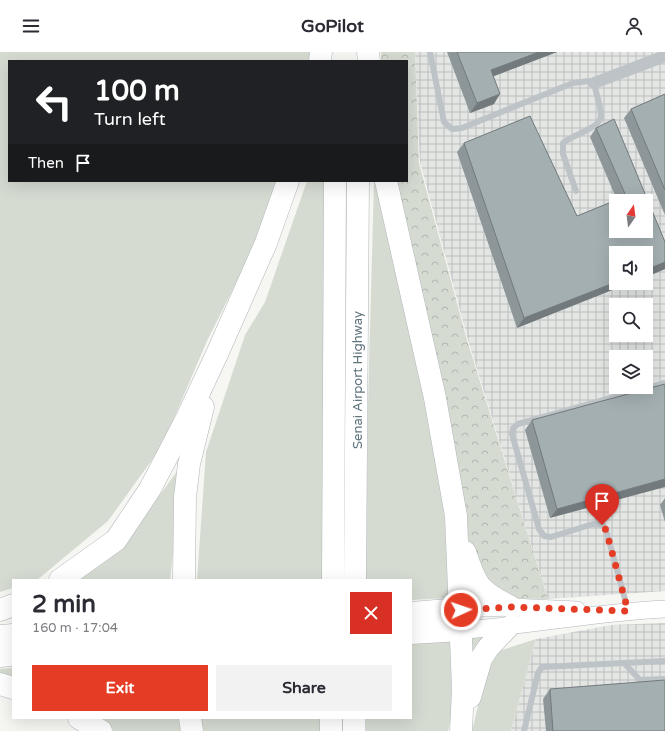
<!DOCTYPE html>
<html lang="en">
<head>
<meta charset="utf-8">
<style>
	body { margin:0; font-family:"Varela Round",sans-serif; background:#f2f2f3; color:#2b2b33; height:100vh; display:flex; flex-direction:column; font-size:15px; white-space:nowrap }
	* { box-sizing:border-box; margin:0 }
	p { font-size:13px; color:#7c7c81 }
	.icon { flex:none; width:22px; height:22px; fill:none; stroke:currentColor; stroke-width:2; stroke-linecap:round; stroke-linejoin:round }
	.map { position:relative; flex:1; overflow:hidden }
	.sheet { position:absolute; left:12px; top:527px; width:400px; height:140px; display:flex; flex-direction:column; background:#fff; border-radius:0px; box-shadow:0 4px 16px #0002 }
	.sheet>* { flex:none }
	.hud { position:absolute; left:8px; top:8px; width:400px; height:122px; border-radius:0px; box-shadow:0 4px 16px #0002; background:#202124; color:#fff; overflow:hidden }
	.needle { width:26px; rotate:14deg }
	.buttons { position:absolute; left:609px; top:142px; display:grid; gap:8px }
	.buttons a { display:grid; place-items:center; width:44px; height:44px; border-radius:0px; background:#fff; box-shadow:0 4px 16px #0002; font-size:20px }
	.pin { position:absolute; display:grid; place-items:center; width:34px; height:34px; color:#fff; margin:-41px -17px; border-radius:50% 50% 50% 0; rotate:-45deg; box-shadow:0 0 4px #0007 }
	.pin .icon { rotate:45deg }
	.me { position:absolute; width:44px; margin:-22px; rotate:87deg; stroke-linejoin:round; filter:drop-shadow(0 0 3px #0008) }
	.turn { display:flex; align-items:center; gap:14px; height:84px; padding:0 20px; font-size:18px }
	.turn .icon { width:52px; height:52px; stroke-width:2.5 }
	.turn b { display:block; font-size:28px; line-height:34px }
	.then { display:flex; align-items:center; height:38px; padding:0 20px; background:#0003; gap:8px; font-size:15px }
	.round { display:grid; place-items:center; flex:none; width:42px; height:42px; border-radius:0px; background:#f2f2f3 }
	.head { display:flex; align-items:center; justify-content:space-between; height:68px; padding:0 20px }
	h1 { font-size:24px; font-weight:700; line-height:30px }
	.cta { display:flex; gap:8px; margin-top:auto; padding:8px 20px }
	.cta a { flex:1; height:46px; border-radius:0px; background:#e53d25; color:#fff; font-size:16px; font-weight:700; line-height:46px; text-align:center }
	.cta a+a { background:#f2f2f3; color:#2b2b33 }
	header { display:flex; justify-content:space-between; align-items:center; height:52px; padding:0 20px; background:#fff; font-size:18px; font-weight:700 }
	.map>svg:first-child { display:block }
	.industrial { fill:url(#industrial-grid); fill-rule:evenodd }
	.green { fill:#d6dbd2 }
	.forest { fill:url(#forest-crowns) }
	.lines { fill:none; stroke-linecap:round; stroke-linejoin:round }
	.secondary-casing { stroke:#afb7ba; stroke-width:18 }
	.highway-casing { stroke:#b0b6b9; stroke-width:23 }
	.lane { stroke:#bdc3c6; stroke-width:6 }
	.street { stroke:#bdc3c6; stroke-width:12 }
	.secondary { stroke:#fff; stroke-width:17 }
	.highway { stroke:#fff; stroke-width:22 }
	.wall { fill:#8d9699 }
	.shaded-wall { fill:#737a7d }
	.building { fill:#a4afb2; stroke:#737a7d; fill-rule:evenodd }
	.route { stroke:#e53d25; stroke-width:7; stroke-dasharray:0 12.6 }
	.labels { text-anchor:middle; stroke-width:4; stroke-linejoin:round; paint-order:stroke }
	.street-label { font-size:13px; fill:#61757e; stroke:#fff }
</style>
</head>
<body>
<header><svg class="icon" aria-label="menu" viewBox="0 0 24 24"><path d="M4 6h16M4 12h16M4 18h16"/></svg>GoPilot<svg class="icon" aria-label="person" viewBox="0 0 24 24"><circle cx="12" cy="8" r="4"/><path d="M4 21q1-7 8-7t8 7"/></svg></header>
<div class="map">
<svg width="665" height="679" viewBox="0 0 665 679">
	<defs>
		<pattern id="industrial-grid" width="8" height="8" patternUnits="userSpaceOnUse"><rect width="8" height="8" fill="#e4e6e4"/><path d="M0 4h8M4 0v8" fill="none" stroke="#bcbfbe"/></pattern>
		<pattern id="forest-crowns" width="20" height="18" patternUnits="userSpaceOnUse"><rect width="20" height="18" fill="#d6dbd2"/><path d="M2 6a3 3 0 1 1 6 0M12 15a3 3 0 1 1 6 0" fill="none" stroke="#b1b6b0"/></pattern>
	</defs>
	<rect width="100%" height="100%" fill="#f6f6f3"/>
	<!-- industrial -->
	<g class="industrial">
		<path d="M415,0H665V539L548,547L468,288L420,110ZM616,149H646V179H616ZM616,201H646V231H616ZM616,253H646V283H616ZM616,305H646V335H616Z"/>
		<path d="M665,571V679H511L536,587L611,573Z"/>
	</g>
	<!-- green -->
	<g class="green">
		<path d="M0,0H318L317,9H9V129H282L275,153L207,289L162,394L108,469L37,528H13V536L0,540Z"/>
		<path d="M307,129H330L322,528H197L206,400L245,283L265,250Z"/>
		<path d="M374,129H381L442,416L449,546L411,548V528H366L368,351Z"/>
		<path d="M183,411L170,528H76L131,483Z"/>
		<path d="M495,581L473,605L466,583Z"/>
		<path d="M536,587L511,679H472L487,616L499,599Z"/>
		<path d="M451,589L452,663L448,679H366V666H411V592Z"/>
		<path d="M13,616V627L0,622V617Z"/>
		<path d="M99,666H184L186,679H114Z"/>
		<path d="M200,666H324V679H201Z"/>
	</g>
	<!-- forest -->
	<path class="forest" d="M381,0H415L419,111L467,288L548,547L501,546L474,514L393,129H407V9H381Z"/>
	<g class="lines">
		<!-- secondary casing -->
		<g class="secondary-casing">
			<g id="secondary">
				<path d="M461,557L511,555L577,558"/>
				<path d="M461,578C530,574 597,560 665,557"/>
			</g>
		</g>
		<!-- highway casing -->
		<g class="highway-casing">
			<g id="highway">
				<path d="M368,0L369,9"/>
				<path d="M320,9L321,0"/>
				<path d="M386,129L435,346L456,464L463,637L461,679"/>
				<path d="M465,500C476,534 479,539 511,555"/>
				<path d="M60,528L116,488L150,437L187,366L217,302L266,191L288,129"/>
				<path d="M184,528L185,445L189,412L203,355"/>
				<path d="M333,528L335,129"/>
				<path d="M355,528L358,129"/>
				<path d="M0,558L13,553"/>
				<path d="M411,561L461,557"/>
				<path d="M411,581L461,578"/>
				<path d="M0,584L13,583"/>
				<path d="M0,604L13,603"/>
				<path d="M0,632L13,636"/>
				<path d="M470,645L481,607L488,596L507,576"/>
				<path d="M79,666L101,679"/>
				<path d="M190,666L192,679"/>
				<path d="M331,679V666"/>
				<path d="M354,679V666"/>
			</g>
		</g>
		<!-- lane -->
		<g class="lane">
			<path d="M430,0L444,70L452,77L462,76L573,31L589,29L594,31C596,41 600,52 601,62C603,76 573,82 563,91V102L576,139"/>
			<path d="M628,558L606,478L603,473L593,472L551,485L544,484L539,477L512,382L513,376L518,372L665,331"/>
			<path d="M624,611L640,628L665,627"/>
			<path d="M524,679L538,621L542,615L665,609"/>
		</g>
		<!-- street -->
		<path class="street" d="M594,31L665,4"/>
		<!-- secondary -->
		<use href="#secondary" class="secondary"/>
		<!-- highway -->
		<use href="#highway" class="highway"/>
	</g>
	<!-- wall -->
	<g class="wall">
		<path d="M447,0H557L493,24L494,52L470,61Z"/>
		<path d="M665,42V163L624,66L631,57Z"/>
		<path d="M596,76L665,190V217L646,225V201L517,276L457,100L464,91L577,164L617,148L590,85Z"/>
		<path d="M665,332L550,466L525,378L532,368Z"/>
		<path d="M665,446V470L660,453Z"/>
		<path d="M550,637L665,679H546L543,647Z"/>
	</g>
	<!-- shaded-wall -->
	<g class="shaded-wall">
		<path d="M539,0H557L484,28L491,18Z"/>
		<path d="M500,42L494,52L470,61L477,51Z"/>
		<path d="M665,210V217L646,225V218Z"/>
		<path d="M616,230V231H630L517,276L524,266Z"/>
		<path d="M665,427V435L550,466L557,457Z"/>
	</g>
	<!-- building -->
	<g class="building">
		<path d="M457,0H539L491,18L500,42L477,51Z"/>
		<path d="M665,42V138L631,57Z"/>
		<path d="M530,64L577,164L626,144L596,76L614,67L665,190V210L646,218V201H616V230L524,266L464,91ZM616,149H646V179H616Z"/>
		<path d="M665,332V427L557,457L532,368Z"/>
		<path d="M665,628V679H553L550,637Z"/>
	</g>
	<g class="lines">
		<!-- route -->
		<path class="route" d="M461,558L512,555L628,559L606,478L602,473"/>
	</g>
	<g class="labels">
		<!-- street labels -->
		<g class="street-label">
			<text transform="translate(357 328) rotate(-90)" y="5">Senai Airport Highway</text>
		</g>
	</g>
</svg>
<div class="buttons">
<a><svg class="needle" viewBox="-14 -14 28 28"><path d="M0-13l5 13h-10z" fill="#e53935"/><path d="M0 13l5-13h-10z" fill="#7c7c81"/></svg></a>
<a><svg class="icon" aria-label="sound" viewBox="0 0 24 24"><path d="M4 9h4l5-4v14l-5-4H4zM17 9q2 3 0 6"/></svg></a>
<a><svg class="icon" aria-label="search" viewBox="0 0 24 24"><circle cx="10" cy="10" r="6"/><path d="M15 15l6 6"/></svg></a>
<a><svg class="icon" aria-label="layers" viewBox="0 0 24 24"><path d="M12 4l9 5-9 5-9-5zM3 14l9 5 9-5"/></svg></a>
</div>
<div class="pin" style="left:602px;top:473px;background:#d93025"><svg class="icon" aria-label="arrive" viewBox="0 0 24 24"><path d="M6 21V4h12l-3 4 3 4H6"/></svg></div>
<svg class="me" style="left:461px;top:558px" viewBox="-20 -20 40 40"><circle r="17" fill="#e53d25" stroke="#fff" stroke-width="3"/><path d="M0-11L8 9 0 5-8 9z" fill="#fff"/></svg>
<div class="hud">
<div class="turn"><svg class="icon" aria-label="left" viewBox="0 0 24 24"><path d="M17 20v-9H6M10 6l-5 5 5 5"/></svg><div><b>100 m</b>Turn left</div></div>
<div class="then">Then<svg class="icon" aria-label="arrive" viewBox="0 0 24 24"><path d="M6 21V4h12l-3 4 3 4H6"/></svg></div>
</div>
<section class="sheet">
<div class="head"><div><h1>2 min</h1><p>160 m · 17:04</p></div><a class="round" style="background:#d93025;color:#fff"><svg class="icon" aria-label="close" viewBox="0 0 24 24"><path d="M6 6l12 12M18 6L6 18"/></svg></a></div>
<div class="cta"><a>Exit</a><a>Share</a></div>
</section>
</div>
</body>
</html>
